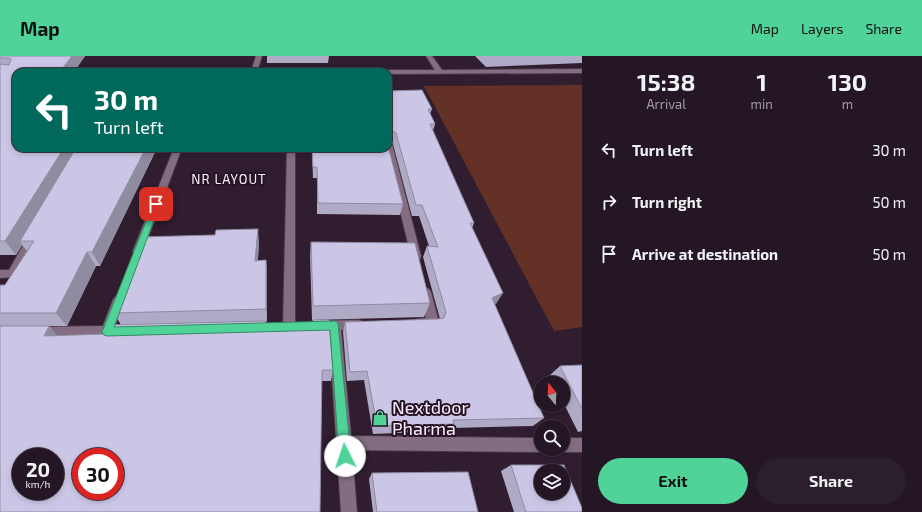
<!DOCTYPE html>
<html lang="en">
<head>
<meta charset="utf-8">
<style>
	body { margin:0; font-family:"Exo 2",sans-serif; background:#2c1f2c; color:#f1f3f6; height:100vh; display:flex; flex-direction:column; font-size:15px; white-space:nowrap }
	* { box-sizing:border-box; margin:0 }
	p { font-size:13px; color:#a39fa6 }
	.icon { flex:none; width:22px; height:22px; fill:none; stroke:currentColor; stroke-width:2; stroke-linecap:round; stroke-linejoin:round }
	.map { position:relative; flex:1; overflow:hidden }
	.side { display:flex; flex-direction:column; background:#241624; width:340px }
	.side>* { flex:none }
	.banner { position:absolute; left:12px; top:12px; width:380px; height:84px; border-radius:12px; box-shadow:0 2px 6px #0003,0 0 0 1px #413541; background:#00695c; color:#fff; overflow:hidden }
	.needle { width:26px; rotate:342deg }
	.controls { position:absolute; left:534px; top:320px; display:grid; gap:8px }
	.controls a { display:grid; place-items:center; width:36px; height:36px; border-radius:50%; background:#241624; box-shadow:0 2px 6px #0003,0 0 0 1px #413541; font-size:20px }
	.speed { position:absolute; left:12px; top:392px; display:flex; gap:8px; font-size:20px; font-weight:700; text-align:center }
	.speed>* { display:grid; place-content:center; width:52px; height:52px; border-radius:50%; background:#241624; box-shadow:0 2px 6px #0003,0 0 0 1px #413541; line-height:1 }
	.speed small { font-size:10px; font-weight:400 }
	.speed .limit { border:6px solid #d22; background:#fff; color:#111 }
	.pin { position:absolute; display:grid; place-items:center; width:34px; height:34px; color:#fff; margin:-17px; border-radius:8px; box-shadow:0 2px 6px #0006 }
	.me { position:absolute; width:44px; margin:-22px; rotate:356deg; stroke-linejoin:round; filter:drop-shadow(0 0 3px #0008) }
	.turn { display:flex; align-items:center; gap:14px; height:84px; padding:0 16px; font-size:18px }
	.turn .icon { width:52px; height:52px; stroke-width:2.5 }
	.turn b { display:block; font-size:28px; line-height:34px }
	.eta { display:flex; justify-content:space-evenly; align-items:center; height:68px; text-align:center }
	.eta b { font-size:24px; font-weight:700; line-height:28px }
	.button { display:flex; gap:8px; margin-top:auto; padding:8px 16px }
	.button a { flex:1; height:46px; border-radius:24px; background:#4fd399; color:#111; font-size:16px; font-weight:700; line-height:46px; text-align:center }
	.button a+a { background:#2c1f2c; color:#f1f3f6 }
	ul { padding:0; list-style:none }
	li { display:flex; align-items:center; gap:12px; height:52px; padding:0 16px }
	li div { flex:1 }
	li b { display:block; font-size:15px }
	li em { font-style:normal }
	header { display:flex; align-items:center; gap:24px; box-sizing:border-box; height:56px; padding:0 20px; background:#4fd399; color:#111 }
	header strong { font-size:19px }
	nav { display:flex; gap:22px; margin-inline-start:auto; font-size:14px }
	main { display:flex; flex:1; min-height:0 }
	.map>svg:first-child { display:block }
	.green { fill:#633126 }
	.lines { fill:none; stroke-linecap:round; stroke-linejoin:round }
	.service-casing { stroke:#4b3a4a; stroke-width:2 }
	.minor-casing { stroke:#4b3a4a; stroke-width:2 }
	.service { fill:#846d83; fill-rule:evenodd }
	.minor { fill:#846d83; fill-rule:evenodd }
	.wall { fill:#afaac6 }
	.shaded-wall { fill:#8f8ba1 }
	.building { fill:#ccc6e6; stroke:#8f8ba1; fill-rule:evenodd }
	.route { fill:#4fd399; stroke:#338963 }
	.labels { text-anchor:middle; stroke-width:4; stroke-linejoin:round; paint-order:stroke }
	.far-neighbourhood-label { font-size:13px; letter-spacing:1px; fill:#fef0fd; stroke:#261426 }
	.near-poi-label { font-size:18px; fill:#fef0fd; stroke:#261426; text-anchor:start }
</style>
</head>
<body>
<header>
<strong>Map</strong>
<nav><a>Map</a><a>Layers</a><a>Share</a></nav>
</header>
<main>
<div class="map">
<svg width="582" height="456" viewBox="0 0 582 456">
	<rect width="100%" height="100%" fill="#301d30"/>
	<!-- green -->
	<path class="green" d="M582,29V271L554,275L424,30Z"/>
	<g class="lines">
		<!-- service casing -->
		<g class="service-casing">
			<g id="service">
				<path d="M256,0H262L257,16H251Z"/>
				<path d="M426,0H432L442,14L582,13V17L388,18V16H385L388,14H435Z"/>
				<path d="M33,178L38,181L16,221L0,222V214H9L29,179Z"/>
			</g>
		</g>
		<!-- minor casing -->
		<g class="minor-casing">
			<g id="minor">
				<path d="M388,86L392,88L421,200L420,203H412L411,200L385,92H388Z"/>
				<path d="M174,92H182L143,195L142,198H134L133,195Z"/>
				<path d="M287,92H295V271L293,275L289,276L285,275L283,271Z"/>
				<path d="M425,232L429,233L431,236L439,267L437,271C431,273 423,273 417,271L415,267L417,263L426,262L419,236L421,233Z"/>
				<path d="M119,239L123,241L125,244L115,270L126,271L128,275L126,279L107,281H39L35,280L33,276L35,272L39,271L103,270L113,244L115,241Z"/>
				<path d="M358,264L362,265L364,269L362,273L341,274L351,380L541,382V393H547L546,394L541,396L352,394L357,456H341L329,275H315L311,274L309,270L311,266L315,265Z"/>
				<path d="M563,382H582V396H563L558,394L557,393H563Z"/>
			</g>
		</g>
		<!-- service -->
		<use href="#service" class="service"/>
		<!-- minor -->
		<use href="#minor" class="minor"/>
	</g>
	<!-- wall -->
	<g class="wall">
		<path d="M0,0H85L76,13L16,92H157L100,210H96L67,270H24H49L57,280L106,278L121,269L114,257L259,186L258,204H266L267,217V265L168,268H266L333,314L331,325H322L0,456V229H5L27,195L22,189L16,199H0Z"/>
		<path d="M267,0H329L328,7H267Z"/>
		<path d="M475,0H582V7L486,11Z"/>
		<path d="M388,35L432,53L430,58L435,68L433,75L474,167L472,172L496,248H494L544,362L533,370L451,372L447,375L373,378L364,324L347,325L343,276L345,266L440,263L423,201L427,190H429L419,160H412L393,88L388,85Z"/>
		<path d="M307,92H388L403,148L400,159L317,158V122H313L312,94H307Z"/>
		<path d="M311,186L430,247L424,261L312,264L310,200Z"/>
		<path d="M582,309V375L578,376L563,346V327H554L550,319L560,310Z"/>
		<path d="M511,409L582,456H514L501,415Z"/>
		<path d="M372,417L478,456H373L369,423Z"/>
	</g>
	<!-- shaded-wall -->
	<g class="shaded-wall">
		<path d="M72,0H85L74,16L62,13Z"/>
		<path d="M389,74H391L389,85H388V79Z"/>
		<path d="M64,92H79L20,185L22,189L16,199L5,185Z"/>
		<path d="M146,92H157L100,210L92,196Z"/>
		<path d="M258,173L259,186L257,217L255,205Z"/>
		<path d="M87,196L96,210L67,270L56,257Z"/>
		<path d="M266,204L267,217V265L266,253Z"/>
		<path d="M503,237L496,248L485,252L492,242Z"/>
		<path d="M49,270L60,283L44,280Z"/>
	</g>
	<!-- building -->
	<g class="building">
		<path d="M0,0H72L62,13H111L109,16H16V92H64L5,185H0V8L9,9L11,3L9,2H0Z"/>
		<path d="M422,34L432,53H428L435,68H430L474,167H470L503,237L492,242L544,362L453,364L454,368L377,370L367,315L350,316L345,266L438,263L444,262L446,256L427,190L438,191L422,149H416L396,77L391,74H389V80H388V35Z"/>
		<path d="M388,90L403,148L318,147L317,111H313L312,92H388Z"/>
		<path d="M76,92H146L92,196H87L56,257H0V229H5L34,185H20Z"/>
		<path d="M258,173L255,205L266,204V253L114,257L126,216L140,181L215,179L216,174Z"/>
		<path d="M311,186L415,187L430,247L313,250Z"/>
		<path d="M313,264H329L333,314H322L320,456H0V270H49L44,280L106,278L109,269L266,265V268L313,267ZM21,401H55V435H21ZM81,401H115V435H81Z"/>
		<path d="M582,309V353L560,310Z"/>
		<path d="M511,409H564L582,452V456H526ZM541,415H563V437H541Z"/>
		<path d="M468,416L478,456H377L372,417Z"/>
	</g>
	<!-- route -->
	<path class="route" d="M156,146L160,148L114,271L335,265L338,267L351,400L349,405L345,407L340,405L339,400L330,274L107,280L104,279L102,276L153,148Z"/>
	<!-- icons -->
	<defs>
		<g id="shop-bare" transform="scale(1.2)"><path d="M-5-2.5h2.3a2.7 3.5 0 0 1 5.4 0H5L5.5 6h-11ZM-1.5-2.5h3a1.5 2.3 0 0 0-3 0Z" fill="#4fd399" stroke="#261426" stroke-width="2.5" paint-order="stroke"/></g>
	</defs>
	<g fill-rule="evenodd">
		<use href="#shop-bare" x="380" y="362"/>
	</g>
	<g class="labels">
		<!-- far-neighbourhood labels -->
		<g class="far-neighbourhood-label">
			<text x="229" y="128">NR LAYOUT</text>
		</g>
		<!-- near-poi labels -->
		<g class="near-poi-label">
			<text x="392" y="358">Nextdoor<tspan x="392" dy="21">Pharma</tspan></text>
		</g>
	</g>
</svg>
<div class="controls">
<a><svg class="needle" viewBox="-14 -14 28 28"><path d="M0-13l5 13h-10z" fill="#e53935"/><path d="M0 13l5-13h-10z" fill="#a39fa6"/></svg></a>
<a><svg class="icon" aria-label="search" viewBox="0 0 24 24"><circle cx="10" cy="10" r="6"/><path d="M15 15l6 6"/></svg></a>
<a><svg class="icon" aria-label="layers" viewBox="0 0 24 24"><path d="M12 4l9 5-9 5-9-5zM3 14l9 5 9-5"/></svg></a>
</div>
<div class="speed"><div>20<small>km/h</small></div><div class="limit">30</div></div>
<div class="pin" style="left:156px;top:148px;background:#d93025"><svg class="icon" aria-label="arrive" viewBox="0 0 24 24"><path d="M6 21V4h12l-3 4 3 4H6"/></svg></div>
<svg class="me" style="left:345px;top:400px" viewBox="-20 -20 40 40"><circle r="19" fill="#fff"/><path d="M0-13L10 11 0 6-10 11z" fill="#4fd399"/></svg>
<div class="banner">
<div class="turn"><svg class="icon" aria-label="left" viewBox="0 0 24 24"><path d="M17 20v-9H6M10 6l-5 5 5 5"/></svg><div><b>30 m</b>Turn left</div></div>
</div>
</div>
<section class="side">
<div class="eta">
<div><b>15:38</b><p>Arrival</p></div>
<div><b>1</b><p>min</p></div>
<div><b>130</b><p>m</p></div>
</div>
<ul>
<li><svg class="icon" aria-label="left" viewBox="0 0 24 24"><path d="M17 20v-9H6M10 6l-5 5 5 5"/></svg><div><b>Turn left</b></div><em>30 m</em></li>
<li><svg class="icon" aria-label="right" viewBox="0 0 24 24"><path d="M7 20v-9h11M14 6l5 5-5 5"/></svg><div><b>Turn right</b></div><em>50 m</em></li>
<li><svg class="icon" aria-label="arrive" viewBox="0 0 24 24"><path d="M6 21V4h12l-3 4 3 4H6"/></svg><div><b>Arrive at destination</b></div><em>50 m</em></li>
</ul>
<div class="button"><a>Exit</a><a>Share</a></div>
</section>
</main>
</body>
</html>
